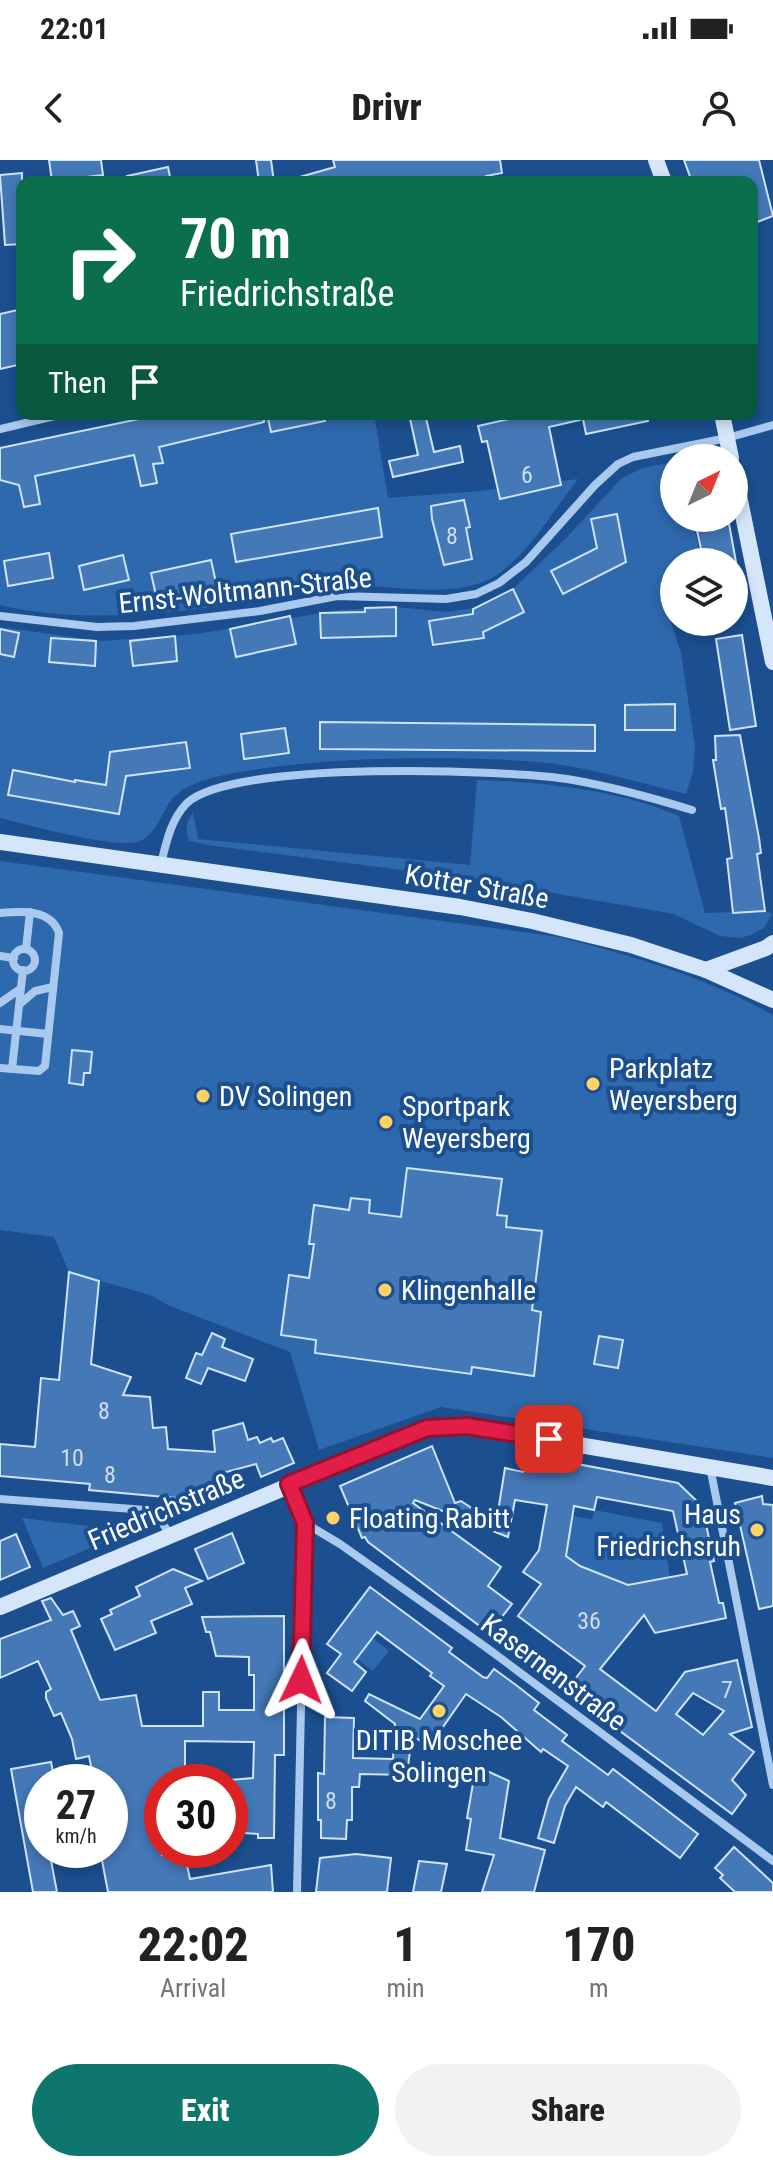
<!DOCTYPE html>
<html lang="en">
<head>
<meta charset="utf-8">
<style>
	body { margin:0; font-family:"Roboto Condensed",sans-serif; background:#f2f2f2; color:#222; height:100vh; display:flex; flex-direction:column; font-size:30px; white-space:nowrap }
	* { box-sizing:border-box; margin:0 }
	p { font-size:26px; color:#767676 }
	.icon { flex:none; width:44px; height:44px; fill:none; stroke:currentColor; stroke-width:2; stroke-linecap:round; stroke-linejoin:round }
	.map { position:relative; height:1732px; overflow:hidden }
	.details { display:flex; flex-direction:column; background:#fff; flex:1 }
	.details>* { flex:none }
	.guide { position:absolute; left:16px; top:16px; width:742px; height:244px; border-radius:16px; box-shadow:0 4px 12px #0003; background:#0b6e4f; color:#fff; overflow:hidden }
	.needle { width:52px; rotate:43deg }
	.buttons { position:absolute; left:660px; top:284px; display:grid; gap:16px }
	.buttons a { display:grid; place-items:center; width:88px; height:88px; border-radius:50%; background:#fff; box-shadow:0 4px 12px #0003; font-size:40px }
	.speed { position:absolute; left:24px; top:1604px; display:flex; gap:16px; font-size:40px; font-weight:700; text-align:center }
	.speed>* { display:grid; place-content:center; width:104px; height:104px; border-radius:50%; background:#fff; box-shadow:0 4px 12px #0003; line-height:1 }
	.speed small { font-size:20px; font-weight:400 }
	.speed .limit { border:12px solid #d22; background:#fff; color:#111 }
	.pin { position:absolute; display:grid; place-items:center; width:68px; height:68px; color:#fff; margin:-34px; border-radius:16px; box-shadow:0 4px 12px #0006 }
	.me { position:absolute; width:88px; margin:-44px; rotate:2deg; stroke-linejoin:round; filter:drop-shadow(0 0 6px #0008) }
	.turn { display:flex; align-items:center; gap:28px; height:168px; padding:0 32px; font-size:36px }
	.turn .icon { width:104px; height:104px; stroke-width:2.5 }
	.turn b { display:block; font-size:56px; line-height:68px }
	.then { display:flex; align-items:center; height:76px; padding:0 32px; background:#0003; gap:16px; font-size:30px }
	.eta { display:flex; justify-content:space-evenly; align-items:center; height:136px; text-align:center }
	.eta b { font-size:48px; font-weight:800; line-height:56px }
	.cta { display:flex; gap:16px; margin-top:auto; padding:16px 32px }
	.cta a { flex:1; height:92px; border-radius:48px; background:#0f766e; color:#fff; font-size:32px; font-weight:800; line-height:92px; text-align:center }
	.cta a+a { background:#f2f2f2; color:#222 }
	.status { display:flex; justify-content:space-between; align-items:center; height:56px; padding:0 40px; background:#fff; direction:ltr }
	.status svg { height:22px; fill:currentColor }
	header { display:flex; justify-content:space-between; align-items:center; height:104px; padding:0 32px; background:#fff; font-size:36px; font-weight:800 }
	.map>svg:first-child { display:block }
	.green { fill:#2e69ad }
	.building { fill:#4478b7; stroke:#cfe3fa; stroke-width:2; fill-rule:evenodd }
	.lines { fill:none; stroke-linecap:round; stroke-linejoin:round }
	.street { stroke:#a9c9ee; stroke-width:8 }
	.secondary { stroke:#d6e6fa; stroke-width:16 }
	.route-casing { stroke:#92132f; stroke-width:20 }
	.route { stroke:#e11d48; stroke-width:14 }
	.poi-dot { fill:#ffd166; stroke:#1b4f8f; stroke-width:3 }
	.labels { text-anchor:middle; stroke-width:8; stroke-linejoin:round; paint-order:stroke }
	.number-label { font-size:24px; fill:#d0dded }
	.street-label { font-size:28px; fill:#fff; stroke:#1b4f8f }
	.poi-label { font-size:28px; fill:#fff; stroke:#1b4f8f; text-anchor:start }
</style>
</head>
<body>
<div class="status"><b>22:01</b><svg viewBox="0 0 49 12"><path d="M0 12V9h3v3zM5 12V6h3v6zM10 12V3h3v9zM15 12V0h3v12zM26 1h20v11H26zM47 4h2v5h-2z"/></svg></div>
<header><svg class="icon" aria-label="back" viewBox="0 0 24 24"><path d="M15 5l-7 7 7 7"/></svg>Drivr<svg class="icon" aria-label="person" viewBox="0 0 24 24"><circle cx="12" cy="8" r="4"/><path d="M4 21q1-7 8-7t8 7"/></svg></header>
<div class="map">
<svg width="773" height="1732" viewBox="0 0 773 1732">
	<rect width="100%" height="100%" fill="#1b4f8f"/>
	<!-- green -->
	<g class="green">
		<path d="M156,254H374L388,338L479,331L578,319C553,351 529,394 495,416C452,443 375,421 326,425C300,427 275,438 249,442C167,454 81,464 0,445V288Z"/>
		<path d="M674,302V358H692L702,402H674V425L660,428L681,493L695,586L693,612L686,634C649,625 611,614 574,607C530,599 485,599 441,598C370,598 299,601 229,614C211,618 188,623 174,637C162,649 159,671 142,680C122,692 26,664 0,658V467L101,481L196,474L340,450L396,447L447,452L474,448L513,429L565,379L621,319L642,308Z"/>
		<path d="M477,620C544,622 618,630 679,656L705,753L765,751L772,754L764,768L751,775L740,778L720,776L674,754L472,719L215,686L189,681C185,669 186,663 193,652L198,679L470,705Z"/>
		<path d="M0,701L559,777C633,796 706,817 773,855V1298L441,1247L319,1290L290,1192L170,1146L150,1135L69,1112L54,1077L0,1070Z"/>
		<path d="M594,1350L662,1363L670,1418L628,1425L598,1412L594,1416L565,1400L572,1356L592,1359Z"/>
		<path d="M22,1358L131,1371L43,1408Z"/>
		<path d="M373,1478L389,1491L373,1511L357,1499Z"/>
	</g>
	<!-- building -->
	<g class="building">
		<path d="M49,0H101L103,15L77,18L78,22L52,21Z"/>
		<path d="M256,0H271L274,22H259Z"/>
		<path d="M333,0H500L502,13L486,16L487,20L474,22H371V18L347,22H296V18L335,7Z"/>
		<path d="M684,0H759L773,56L752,64V22H692Z"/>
		<path d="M168,7L171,22H128L127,16Z"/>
		<path d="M22,13V84L5,85L0,15Z"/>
		<path d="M22,149V204L0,209V154Z"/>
		<path d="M163,254H264V262L159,287L163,303L153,304L157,323L141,326L134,295L35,316L40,344L24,347L19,325L0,320V288Z"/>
		<path d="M267,254H324L325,261L271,272Z"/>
		<path d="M409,254H425L434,292L460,286L463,302L393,317L389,301L418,295Z"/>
		<path d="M531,254H579L580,260L549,267L561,325L500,339L487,281L482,282L478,266Z"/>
		<path d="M582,254H647L648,261L586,274Z"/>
		<path d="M464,340L470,367L466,368L472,399L444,405L432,359L431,346Z"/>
		<path d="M378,348L382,377L236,402L231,374Z"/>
		<path d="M617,354L626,402L563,434L551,411L597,388L591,359Z"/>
		<path d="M698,358H728L736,402H704L697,371L701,370Z"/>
		<path d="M49,393L53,418L8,426L4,401Z"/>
		<path d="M123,395L129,420L84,430L79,406Z"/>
		<path d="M211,400L217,427L157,440L151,413Z"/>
		<path d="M513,429L524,452L483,472L484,478L433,485L429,461L473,454V449Z"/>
		<path d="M396,447V476L321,478L320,453L365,452V448Z"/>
		<path d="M290,456L296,484L236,497L230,469Z"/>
		<path d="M0,469L19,473L14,497L0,494Z"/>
		<path d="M742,475L756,566L730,570L716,479Z"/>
		<path d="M175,476L177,501L133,506L130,481Z"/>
		<path d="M51,478L96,481L95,506L49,502Z"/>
		<path d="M675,544V570H625V545Z"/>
		<path d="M320,562L595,565V591L320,589Z"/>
		<path d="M285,568L289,593L244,599L241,574Z"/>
		<path d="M740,575L759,678L761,693L757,694L765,751L733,753L727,699L732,698L725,648L721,649L713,600H716L715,576Z"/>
		<path d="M186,582L190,608L126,616L119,654L8,635L13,610L75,622V620L106,625L110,592Z"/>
		<path d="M72,890L92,892L90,913H84L83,925L69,923Z"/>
		<path d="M407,1008L502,1019L497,1055L507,1056L506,1067L542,1071L532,1150L541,1152L534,1216L472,1207L471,1214L315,1193L316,1180L281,1175L289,1115L309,1118L314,1084H309L314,1045L349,1050L351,1038L370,1040L369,1053L401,1057Z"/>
		<path d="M69,1112L99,1121L91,1204L131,1217L123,1235L150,1237L153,1268L166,1267L168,1289L215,1292L213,1271L243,1263L248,1280L257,1277L260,1283L271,1278L273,1282L283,1278L294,1303L261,1317L256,1304L219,1314L224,1333L216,1336L196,1335L187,1339L89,1330L90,1324L0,1316V1284L35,1287L41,1218L59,1220Z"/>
		<path d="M212,1173L225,1179L222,1187L253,1199L245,1221L208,1208L201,1224L186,1218L196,1193L202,1195Z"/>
		<path d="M599,1176L623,1180L618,1208L594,1204Z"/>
		<path d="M432,1286L455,1343L461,1341L496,1364L505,1308L523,1312L528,1307L538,1309L540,1297L678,1323L702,1346L714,1401L710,1402L719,1443H723L726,1458L655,1473L644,1455L600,1509L656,1551L685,1512L737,1500L752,1567L730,1574L754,1592L732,1620L746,1635L732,1654L566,1531L585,1506L518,1456L541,1424L523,1412L539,1390L547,1345L515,1340L508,1377L415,1340L413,1343L501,1407L488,1426L512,1444L489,1473L368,1382L365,1377L362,1378L340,1326ZM597,1337L673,1351L687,1414L628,1425L580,1406L566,1396L574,1346L594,1350ZM693,1533L724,1551L703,1575L676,1554Z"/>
		<path d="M762,1336L763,1344L773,1345V1446L759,1449L735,1343Z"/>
		<path d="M232,1373L244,1403L208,1419L195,1389Z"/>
		<path d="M16,1374L30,1407L0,1420V1381Z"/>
		<path d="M173,1409L202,1421L185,1428L192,1444L151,1461L156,1473L115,1490L101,1459L112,1454L110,1450L140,1436L136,1427Z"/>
		<path d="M370,1427L452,1488L449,1492L483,1517L487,1518L494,1509L516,1525L539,1543L534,1550L567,1575L562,1581L608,1615L613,1609L698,1674L680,1698L606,1642L603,1647L576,1627L565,1646L554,1683L538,1678L549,1639L568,1606L543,1589L541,1592L501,1557L466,1534L429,1587L412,1575L407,1615L360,1614L359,1627H352V1660H347L346,1679L321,1678V1660H318V1613L324,1614L325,1557L354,1558L353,1598L393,1599L395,1564L365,1541L369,1534L420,1559L444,1526L430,1516L432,1513L377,1472L354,1502L366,1512L352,1531L327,1513L341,1494L327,1484Z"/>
		<path d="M51,1438L63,1455L73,1451L80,1466L71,1470L100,1540L136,1535L142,1566H203V1532H219V1550H254V1515H249V1497L216,1496L210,1472H206L202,1457L284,1456V1595H275L274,1678H258V1674L243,1673L244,1661L230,1660V1620L253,1618L254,1582L185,1581V1622H162V1695L184,1691L190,1719L271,1705L273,1732H108L100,1690H110V1622H94L89,1596L76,1599L72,1579L61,1553L54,1556L46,1538V1532L51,1529L38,1501L0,1518V1479L51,1460L42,1441Z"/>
		<path d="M51,1602L55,1622H42V1690H49L57,1732H33L11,1609Z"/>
		<path d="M476,1606L509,1621L500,1678L545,1690L534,1732H482L494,1695L466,1690L471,1659L467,1658Z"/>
		<path d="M734,1687L773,1723V1732H735L720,1718L723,1715L715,1708Z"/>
		<path d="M356,1694L391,1698L387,1732H316L320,1698Z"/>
		<path d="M419,1701L447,1704L441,1732H413Z"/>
	</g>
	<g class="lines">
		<!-- street -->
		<g class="street">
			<path d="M0,269L63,254"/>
			<path d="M0,456L97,467L134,466L260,451L337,436L446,439L476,434L499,423L526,402L595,325L618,304L633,297L727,278L773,265"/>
			<path d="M161,704C166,683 171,659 187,643C233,600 507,609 573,620C613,627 653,638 692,650"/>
			<path d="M0,753C21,751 51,749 59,773L45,906L39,911L0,908"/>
			<path d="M26,789L30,752"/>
			<circle cx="24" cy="800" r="11"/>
			<path d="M0,796L14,798"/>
			<path d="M0,843L20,829"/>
			<path d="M20,844L35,831L53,827"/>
			<path d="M0,869L48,874"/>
			<path d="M12,909L23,810"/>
			<path d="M710,1307L773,1625"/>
			<path d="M289,1324L305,1363L297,1732"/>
			<path d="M0,1339L146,1350L160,1359L170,1375"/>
			<path d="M305,1363L340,1384L487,1488L773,1701"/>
		</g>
		<!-- secondary -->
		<g class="secondary">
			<path d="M656,0L664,22"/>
			<path d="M722,254L731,298"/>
			<path d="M734,311L773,502"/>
			<path d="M0,682L460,747L532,761L631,785L706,810L773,840"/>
			<path d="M706,810L766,788L773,783"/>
			<path d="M0,1447L427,1268L467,1266L773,1318"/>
		</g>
	</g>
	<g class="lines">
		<!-- route casing -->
		<g class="route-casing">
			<path id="route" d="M301,1520L305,1363L289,1324L427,1268L467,1266L549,1279"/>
		</g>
		<!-- route -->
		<use href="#route" class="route"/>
	</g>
	<!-- markers -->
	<g class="poi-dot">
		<circle cx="593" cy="924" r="8"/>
		<circle cx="203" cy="936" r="8"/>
		<circle cx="386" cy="962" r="8"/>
		<circle cx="385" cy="1130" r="8"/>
		<circle cx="333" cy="1358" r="8"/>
		<circle cx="757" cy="1370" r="8"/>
		<circle cx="439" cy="1551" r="8"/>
	</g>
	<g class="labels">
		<!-- number labels -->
		<g class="number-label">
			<text x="527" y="323">6</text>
			<text x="452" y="384">8</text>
			<text x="104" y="1259">8</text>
			<text x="72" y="1306">10</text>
			<text x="110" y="1323">8</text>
			<text x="589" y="1469">36</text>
			<text x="727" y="1538">7</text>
			<text x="331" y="1649">8</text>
		</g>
		<!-- street labels -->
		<g class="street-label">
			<text transform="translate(245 430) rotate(-6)" y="10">Ernst-Woltmann-Straße</text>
			<text transform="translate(477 726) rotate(10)" y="10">Kotter Straße</text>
			<text transform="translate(166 1349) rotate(-23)" y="10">Friedrichstraße</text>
			<text transform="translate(554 1512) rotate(37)" y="10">Kasernenstraße</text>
		</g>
		<!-- poi labels -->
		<g class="poi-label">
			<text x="609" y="918">Parkplatz<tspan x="609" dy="32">Weyersberg</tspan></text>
			<text x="219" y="946">DV Solingen</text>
			<text x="402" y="956">Sportpark<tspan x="402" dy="32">Weyersberg</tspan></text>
			<text x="401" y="1140">Klingenhalle</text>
			<text x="741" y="1364" text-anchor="end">Haus<tspan x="741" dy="32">Friedrichsruh</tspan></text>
			<text x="349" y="1368">Floating Rabitt</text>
			<text x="439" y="1590" text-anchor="middle">DITIB Moschee<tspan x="439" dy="32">Solingen</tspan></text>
		</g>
	</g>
</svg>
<div class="buttons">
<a><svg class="needle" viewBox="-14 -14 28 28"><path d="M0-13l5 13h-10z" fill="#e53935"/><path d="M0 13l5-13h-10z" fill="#767676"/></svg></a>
<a><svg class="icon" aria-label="layers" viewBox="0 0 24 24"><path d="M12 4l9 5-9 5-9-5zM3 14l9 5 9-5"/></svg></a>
</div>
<div class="speed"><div>27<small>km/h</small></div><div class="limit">30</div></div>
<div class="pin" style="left:549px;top:1279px;background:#d93025"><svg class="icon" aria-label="arrive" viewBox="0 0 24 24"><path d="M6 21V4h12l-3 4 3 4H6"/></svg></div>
<svg class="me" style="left:301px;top:1520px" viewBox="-20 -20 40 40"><path d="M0-17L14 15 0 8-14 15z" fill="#e11d48" stroke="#fff" stroke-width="4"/></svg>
<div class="guide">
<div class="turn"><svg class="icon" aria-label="right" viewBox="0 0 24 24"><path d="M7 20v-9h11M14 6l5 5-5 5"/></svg><div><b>70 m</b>Friedrichstraße</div></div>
<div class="then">Then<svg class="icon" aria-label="arrive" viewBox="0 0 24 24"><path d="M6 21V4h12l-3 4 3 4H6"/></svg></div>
</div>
</div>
<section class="details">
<div class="eta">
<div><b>22:02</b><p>Arrival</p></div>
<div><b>1</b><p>min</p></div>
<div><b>170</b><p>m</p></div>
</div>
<div class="cta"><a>Exit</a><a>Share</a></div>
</section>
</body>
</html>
